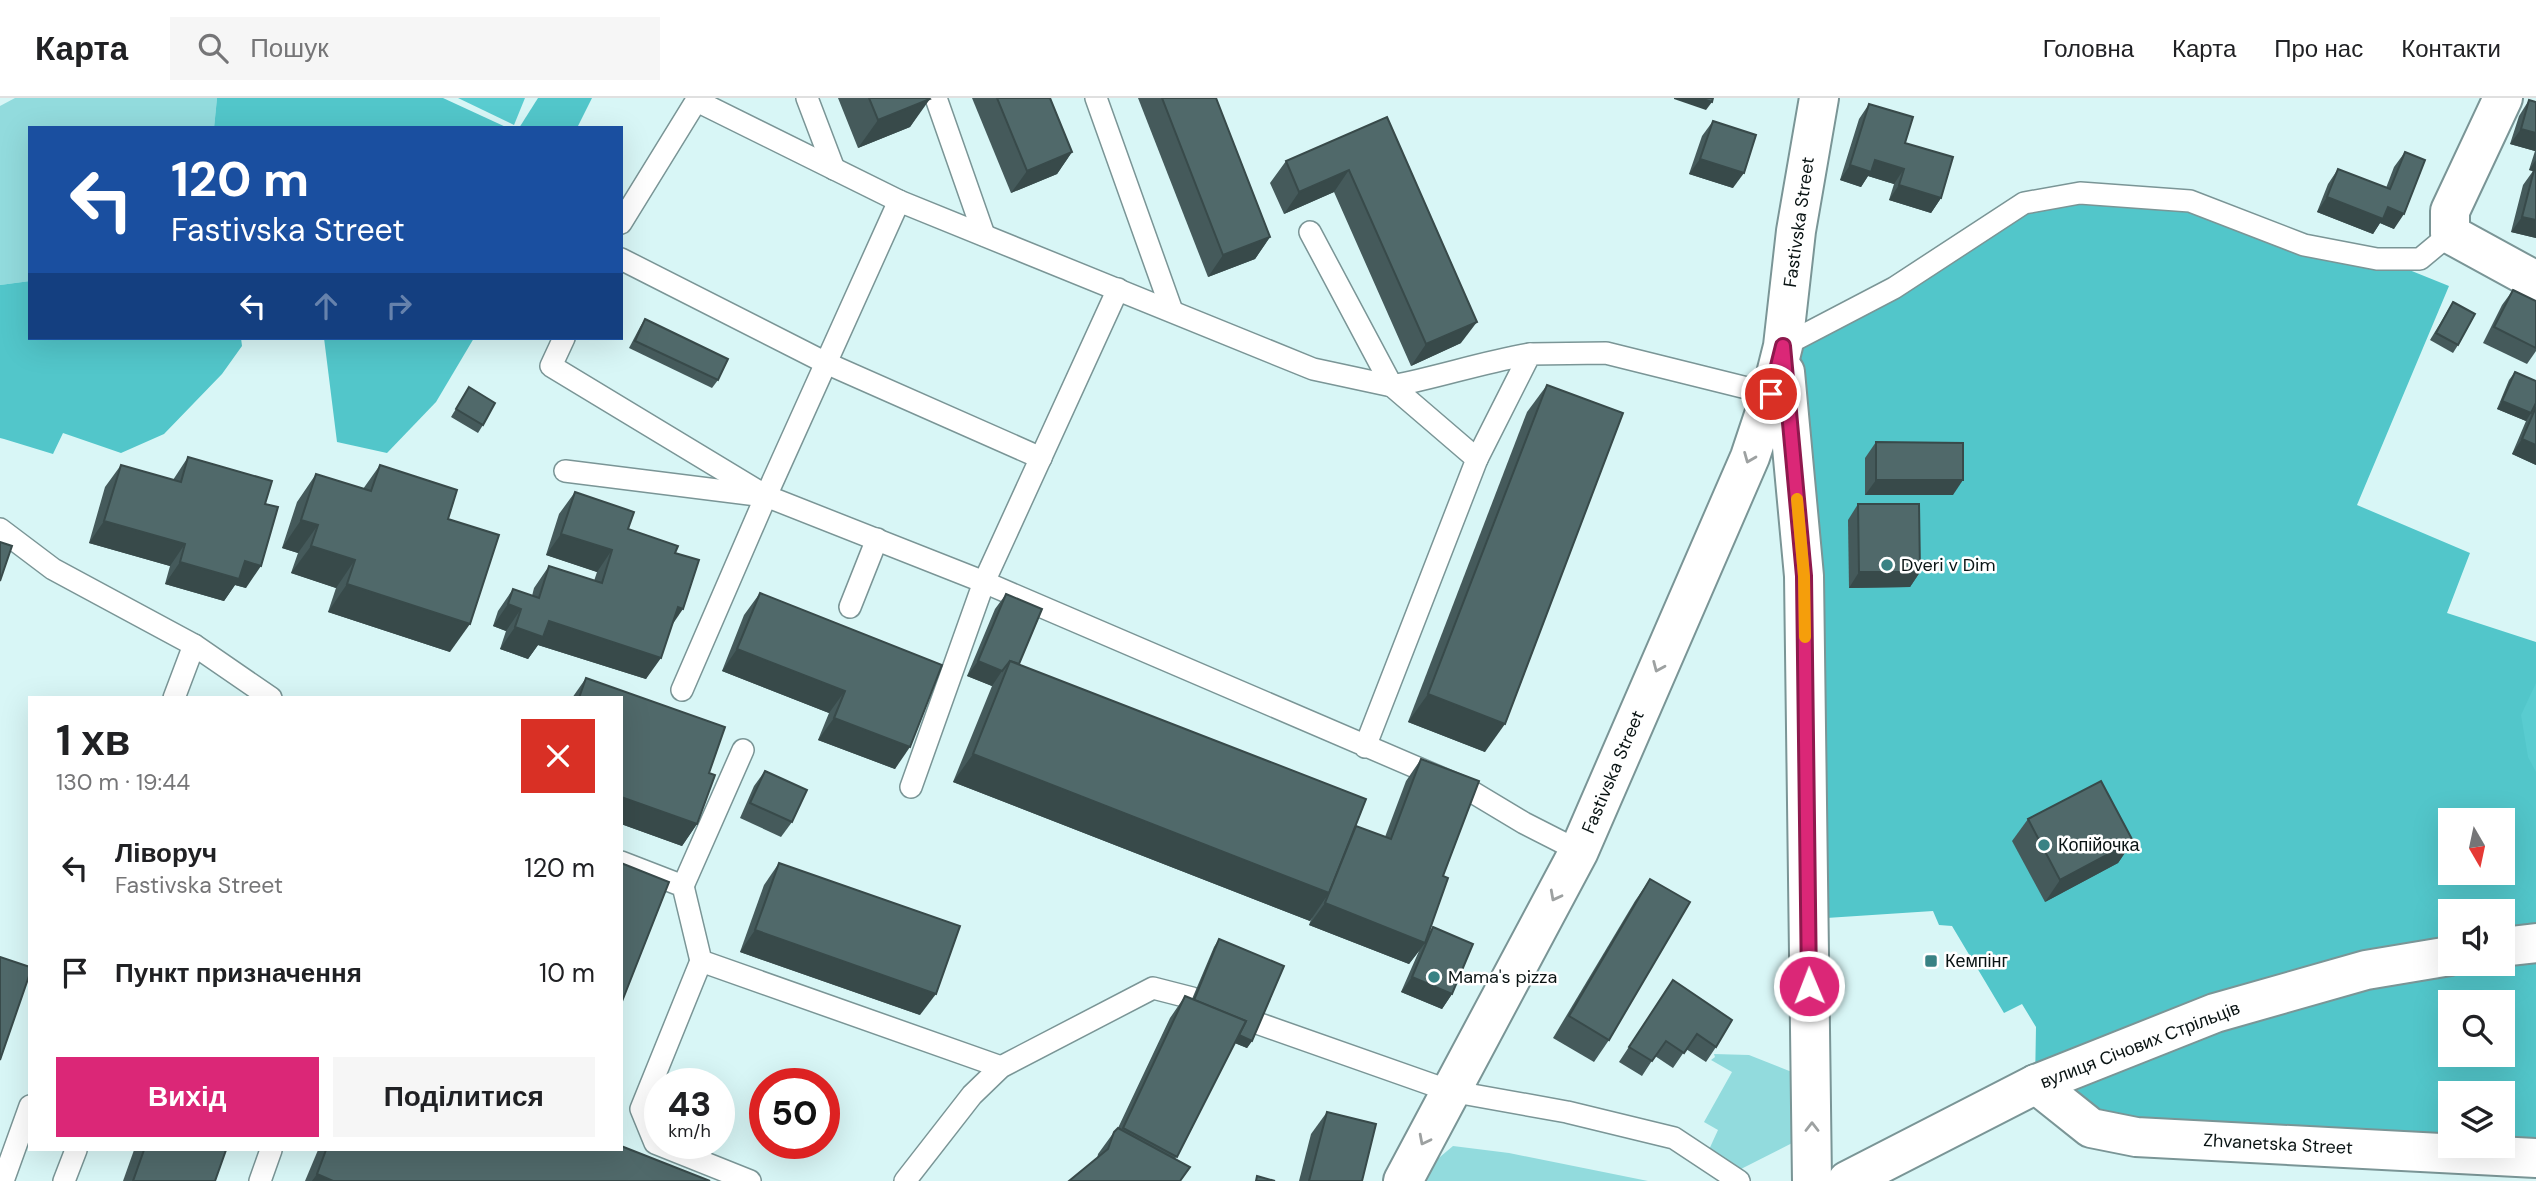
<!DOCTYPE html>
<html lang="uk">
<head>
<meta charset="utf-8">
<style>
	body { margin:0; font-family:"DM Sans",sans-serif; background:#f6f6f6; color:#202124; height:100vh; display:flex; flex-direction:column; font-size:26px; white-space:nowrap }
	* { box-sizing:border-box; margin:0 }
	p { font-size:23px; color:#757577 }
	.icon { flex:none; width:38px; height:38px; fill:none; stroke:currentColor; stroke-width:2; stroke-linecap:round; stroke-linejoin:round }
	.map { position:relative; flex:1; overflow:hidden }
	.sheet { position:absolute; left:28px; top:598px; width:595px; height:455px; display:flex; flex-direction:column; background:#fff; border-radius:0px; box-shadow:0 7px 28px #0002 }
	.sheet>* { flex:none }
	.top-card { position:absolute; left:28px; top:28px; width:595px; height:214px; border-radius:0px; box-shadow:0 7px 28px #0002; background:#1a4fa0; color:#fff; overflow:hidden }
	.needle { width:46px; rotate:171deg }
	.buttons { position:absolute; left:2438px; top:710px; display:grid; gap:14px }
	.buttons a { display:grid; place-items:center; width:77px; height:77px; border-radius:0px; background:#fff; box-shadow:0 7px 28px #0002; font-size:35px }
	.speed { position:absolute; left:644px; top:970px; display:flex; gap:14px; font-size:35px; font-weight:700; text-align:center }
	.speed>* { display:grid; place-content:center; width:91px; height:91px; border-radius:50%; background:#fff; box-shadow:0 7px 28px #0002; line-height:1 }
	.speed small { font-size:18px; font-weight:400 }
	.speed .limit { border:10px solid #d22; background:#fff; color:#111 }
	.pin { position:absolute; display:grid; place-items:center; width:60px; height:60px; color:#fff; margin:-30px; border:4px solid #fff; border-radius:50%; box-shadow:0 2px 7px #0007 }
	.me { position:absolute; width:77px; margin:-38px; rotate:359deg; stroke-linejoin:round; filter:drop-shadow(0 0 5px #0008) }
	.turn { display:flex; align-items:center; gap:24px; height:147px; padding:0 28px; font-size:32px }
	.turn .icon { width:91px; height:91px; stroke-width:2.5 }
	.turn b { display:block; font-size:49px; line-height:60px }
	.lanes { display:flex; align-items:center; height:66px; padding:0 28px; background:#0003; justify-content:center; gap:35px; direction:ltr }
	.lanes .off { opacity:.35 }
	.round { display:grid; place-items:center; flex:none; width:74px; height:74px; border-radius:0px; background:#f6f6f6 }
	.overview { display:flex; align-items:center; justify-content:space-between; height:119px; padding:0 28px }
	h1 { font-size:42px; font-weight:700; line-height:52px }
	.primary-button { display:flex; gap:14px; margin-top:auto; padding:14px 28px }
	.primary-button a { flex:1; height:80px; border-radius:0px; background:#db2777; color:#fff; font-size:28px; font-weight:700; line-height:80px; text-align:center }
	.primary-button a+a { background:#f6f6f6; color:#202124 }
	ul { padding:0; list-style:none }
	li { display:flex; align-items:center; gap:21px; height:105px; padding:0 28px }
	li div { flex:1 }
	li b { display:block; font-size:26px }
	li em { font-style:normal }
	header { display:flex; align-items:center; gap:42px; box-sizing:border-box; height:98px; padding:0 35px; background:#fff; border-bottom:2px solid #e0e0e0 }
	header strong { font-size:33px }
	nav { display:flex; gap:38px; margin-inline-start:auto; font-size:24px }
	.search { width:490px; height:63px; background:#f6f6f6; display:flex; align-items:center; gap:18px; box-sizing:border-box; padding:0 24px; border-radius:0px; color:#757577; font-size:26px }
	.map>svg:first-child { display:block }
	.green { fill:#92dbdd }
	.forest { fill:#52c6ca; fill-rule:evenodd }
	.water { fill:#59ccd0 }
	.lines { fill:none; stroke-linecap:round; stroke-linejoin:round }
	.service-casing { stroke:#7a9596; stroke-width:24 }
	.minor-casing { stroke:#7a9596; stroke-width:42 }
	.secondary-casing { stroke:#7a9596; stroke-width:42 }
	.primary-casing { stroke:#7a9596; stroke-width:42 }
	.service { stroke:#fff; stroke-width:21 }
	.minor { stroke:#fff; stroke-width:38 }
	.secondary { stroke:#fff; stroke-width:38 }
	.primary { stroke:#fff; stroke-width:38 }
	.wall { fill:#455a5b }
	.shaded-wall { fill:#384a4a }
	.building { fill:#50696a; stroke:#384a4a; stroke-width:2 }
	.oneway { stroke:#9da1a1 }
	.route-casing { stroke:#8e194d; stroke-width:18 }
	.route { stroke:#db2777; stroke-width:12 }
	.slow { stroke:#f59e0b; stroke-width:12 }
	.poi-dot { fill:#398284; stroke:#fff; stroke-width:2.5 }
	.labels { text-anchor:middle; stroke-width:5; stroke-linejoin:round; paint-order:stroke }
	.street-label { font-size:18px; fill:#0a1414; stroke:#fff }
	.poi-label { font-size:18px; fill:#0a1414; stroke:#fff; text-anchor:start }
</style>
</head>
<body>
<header>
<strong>Карта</strong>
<div class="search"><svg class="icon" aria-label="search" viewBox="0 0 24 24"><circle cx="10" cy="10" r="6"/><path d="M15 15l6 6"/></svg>Пошук</div>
<nav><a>Головна</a><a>Карта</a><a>Про нас</a><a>Контакти</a></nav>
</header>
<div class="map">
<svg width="2536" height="1083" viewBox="0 0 2536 1083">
	<rect width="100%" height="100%" fill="#d8f6f6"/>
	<!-- green -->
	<g class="green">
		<path d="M15,0H217L214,30H30V183L0,187V8Z"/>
		<path d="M1714,956L1749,957L1802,978V1040L1739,1072L1707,1056L1718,1032L1704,1024L1732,974L1711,962L1715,959Z"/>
		<path d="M1453,1048L1509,1055L1648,1083H1424L1434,1064Z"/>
	</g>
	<!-- forest -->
	<g class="forest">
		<path d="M217,0H443L508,30H214Z"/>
		<path d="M538,0H592L577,30H519Z"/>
		<path d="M2191,101L2377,159L2449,188L2357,407L2470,455L2447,515L2536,544V1058L2135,1036L2035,985L2036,929L2022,906L2004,915L1952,828L1939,827L1933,813L1811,821L1784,246L2025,103ZM2450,723H2502V775H2450ZM2450,814H2502V866H2450ZM2450,905H2502V957H2450ZM2450,996H2502V1048H2450Z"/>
		<path d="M30,183V240H241L242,248L222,276L164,336L121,355L63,335L53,356L4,341L0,340V187Z"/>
		<path d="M324,240H474L436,304L387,355L337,344Z"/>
	</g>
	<!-- water -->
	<g class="water">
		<path d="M458,0H525L514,27Z"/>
		<path d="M2536,585V674L2528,659L2521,617Z"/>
	</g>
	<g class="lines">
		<!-- service casing -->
		<g class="service-casing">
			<g id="service">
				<path d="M807,0L834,71"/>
				<path d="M936,0L984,137"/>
				<path d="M1096,0L1172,213"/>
				<path d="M697,3L899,103"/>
				<path d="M621,125L698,0"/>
				<path d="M1310,134L1392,288C1439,279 1483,264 1530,256"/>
				<path d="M621,161L826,265L1041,360"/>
				<path d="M564,240L551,268L766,398"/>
				<path d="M1783,248L1894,190L2024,105L2080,95L2190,103L2304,147L2377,161H2420L2450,136"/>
				<path d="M1477,361L1530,256L1606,255L1771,296"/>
				<path d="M565,373L757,397"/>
				<path d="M0,431L53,471L194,547L271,600"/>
				<path d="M850,509L877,441"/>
				<path d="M682,592L766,398"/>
				<path d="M174,600L194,547"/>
				<path d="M1365,649L1477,361L1392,288L1313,271L899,103L766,398L984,484L1469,692L1524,725L1579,753"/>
				<path d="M911,689L984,484L1118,191"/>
				<path d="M621,764L683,788L701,863L1001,969"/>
				<path d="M683,788L743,652"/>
				<path d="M701,863L641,1011L655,1045L750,1083"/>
				<path d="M1257,925L1450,993L1567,1014L1674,1040L1739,1083"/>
				<path d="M3,1083L30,1008"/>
				<path d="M64,1083L76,1052"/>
				<path d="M260,1083L271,1052"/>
				<path d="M905,1083L972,997L1001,969L1153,890L1192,900"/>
			</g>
		</g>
		<!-- minor casing -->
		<g class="minor-casing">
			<g id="minor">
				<path d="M2503,0L2450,113V136L2536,183"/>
				<path d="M2036,986L2091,1030L2136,1039L2536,1060"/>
			</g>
		</g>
		<!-- secondary casing -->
		<g class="secondary-casing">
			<g id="secondary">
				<path d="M1785,274L1804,478L1812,1083"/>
				<path d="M1403,1083L1579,753L1750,359L1771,296L1783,248L1796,133L1819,0"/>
			</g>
		</g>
		<!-- primary casing -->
		<g class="primary-casing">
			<g id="primary">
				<path d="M2502,849L2536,845"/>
				<path d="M1847,1083L2036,986L2215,915L2366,872L2450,858"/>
			</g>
		</g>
		<!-- service -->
		<use href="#service" class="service"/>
		<!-- minor -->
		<use href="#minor" class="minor"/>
		<!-- secondary -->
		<use href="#secondary" class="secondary"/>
		<!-- primary -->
		<use href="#primary" class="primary"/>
	</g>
	<!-- wall -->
	<g class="wall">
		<path d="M838,0H929L910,29L858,50Z"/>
		<path d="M972,0H1050L1072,54L1057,76L1011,95Z"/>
		<path d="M1138,0H1216L1270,139L1255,161L1208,179Z"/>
		<path d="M2529,2L2536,4V140L2511,134L2523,87L2533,73L2529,72L2535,53L2510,46L2519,18Z"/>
		<path d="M1869,6L1905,45L1941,100L1931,115L1889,102L1894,86L1868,78L1861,89L1840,82L1859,21Z"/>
		<path d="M1387,19L1461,245L1411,268L1334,94L1284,116L1270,85L1286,63Z"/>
		<path d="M1713,23L1733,90L1689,76L1702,38Z"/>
		<path d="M2405,54L2394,131L2380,125L2373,136L2317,114L2328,86L2338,71L2386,90L2394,69Z"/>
		<path d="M2513,192L2536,203V253L2527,266L2483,245L2502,207Z"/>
		<path d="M2453,204L2458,247L2453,255L2430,242Z"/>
		<path d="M645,221L718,282L712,290L629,250L640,229Z"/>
		<path d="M2515,274L2536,283V367L2512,356L2526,323L2497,311L2509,282Z"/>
		<path d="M1547,287L1485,654L1408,624L1527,314Z"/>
		<path d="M469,289L483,327L478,335L451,319Z"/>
		<path d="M1876,344L1953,397H1865V360Z"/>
		<path d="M188,359L265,406L246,490L235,487L224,503L165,486L170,468L89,445L105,389L121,367L173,382Z"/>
		<path d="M380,367L448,421L450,554L328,514L336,490L291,475L298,455L282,450L297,404L316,376L363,391Z"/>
		<path d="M575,394L628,431L675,455L672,526L646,581L538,547L528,561L500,551L506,533L493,528L498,513L513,491L532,498L534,490L549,468L594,483L597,474L546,457L559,416Z"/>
		<path d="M1858,406L1920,474L1910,489L1849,490L1848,422Z"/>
		<path d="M760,495L942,567L895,671L818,642L829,615L722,573L744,517Z"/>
		<path d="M1006,496L1018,566L1356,728L1385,739L1406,683L1421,661L1443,778L1427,837L1433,829L1452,896L1442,911L1401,894L1419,853L1409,866L1309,827L1312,819L1310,823L953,684L992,588L967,578L995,511Z"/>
		<path d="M586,580L725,629L709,675L715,677L697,726L682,748L621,726V600H572Z"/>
		<path d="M765,673L792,724L781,739L740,720L754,688Z"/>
		<path d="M2028,721L2133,743L2118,765L2045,804L2012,743Z"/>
		<path d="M779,765L920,917L740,854L764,787Z"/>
		<path d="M1650,781L1609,942L1594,964L1553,940L1635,803Z"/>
		<path d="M1219,841L1252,943L1247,950L1235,945L1175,1061H1097L1098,1056L1114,1034L1118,1030L1170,920L1185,898L1192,901L1214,849Z"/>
		<path d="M1673,882L1716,949L1706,964L1686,951L1673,970L1655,958L1642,978L1619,964Z"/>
		<path d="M1327,1014L1362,1083H1299L1311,1036Z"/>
		<path d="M134,1052H226L215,1083H123Z"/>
		<path d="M318,1052H621L710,1083H305Z"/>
	</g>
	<!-- shaded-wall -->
	<g class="shaded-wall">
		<path d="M1674,0H1700L1712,4L1706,12L1674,1Z"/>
		<path d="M930,1L910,29L858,50L878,22Z"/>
		<path d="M2521,31L2536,35V51L2535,53L2510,46Z"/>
		<path d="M1072,54L1057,76L1011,95L1027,73Z"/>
		<path d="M1700,61L1744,75L1733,90L1689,76Z"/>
		<path d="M1875,62L1904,71L1894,86L1868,78L1861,89L1840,82L1850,67Z"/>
		<path d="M2536,62V74L2529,72Z"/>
		<path d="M1349,72L1334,94L1284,116L1299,94Z"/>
		<path d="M1899,87L1941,100L1931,115L1889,102Z"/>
		<path d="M2327,99L2388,109L2404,116L2394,131L2380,125L2373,136L2317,114Z"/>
		<path d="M2522,119L2536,122V140L2511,134Z"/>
		<path d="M1270,139L1255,161L1208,179L1223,157Z"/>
		<path d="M1477,224L1461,245L1411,268L1426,246Z"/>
		<path d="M2502,303L2531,315L2526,323L2497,311Z"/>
		<path d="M2522,341L2536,347V367L2512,356Z"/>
		<path d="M1876,382H1963L1953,397H1865Z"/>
		<path d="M301,422L318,427L298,455L282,450Z"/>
		<path d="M104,423L185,446L170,468L89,445Z"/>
		<path d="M561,436L612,452L597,474L546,457Z"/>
		<path d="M311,448L355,462L336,490L291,475Z"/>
		<path d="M245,463L261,468L246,490L235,487L224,503L165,486L180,464Z"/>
		<path d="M1859,474H1920L1910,489L1849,490Z"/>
		<path d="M347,486L470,526L450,554L328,514Z"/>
		<path d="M508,506L521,511L506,533L493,528Z"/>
		<path d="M678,509L683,511L668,533Z"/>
		<path d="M549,523L661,560L646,581L538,547L528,561L500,551L515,529Z"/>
		<path d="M737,551L845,593L829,615L722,573Z"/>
		<path d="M978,563L1002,573L992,588L967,578Z"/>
		<path d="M1428,596L1505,626L1485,654L1408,624Z"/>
		<path d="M834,620L910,649L895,671L818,642Z"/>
		<path d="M973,656L1329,795L1310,823L953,684Z"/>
		<path d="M621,699L697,726L682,748L621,726Z"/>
		<path d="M2133,743L2118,765L2045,804L2060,782Z"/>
		<path d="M1325,805L1425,845L1409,866L1309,827Z"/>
		<path d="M755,832L936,896L920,917L740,854Z"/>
		<path d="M1412,879L1452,896L1442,911L1401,894Z"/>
		<path d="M1188,916L1252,943L1247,950L1182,924Z"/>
		<path d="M317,1076L333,1083H312Z"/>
	</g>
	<!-- building -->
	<g class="building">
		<path d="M869,0H929L930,1L878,22Z"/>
		<path d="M997,0H1050L1072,54L1027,73Z"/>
		<path d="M1162,0H1216L1270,139L1223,157Z"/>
		<path d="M1700,0H1713L1712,4Z"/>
		<path d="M2529,2L2536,4V35L2521,31Z"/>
		<path d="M1869,6L1913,19L1905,45L1953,59L1941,100L1899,87L1904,71L1875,62L1871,74L1850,67Z"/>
		<path d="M1387,19L1477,224L1426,246L1349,72L1299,94L1286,63Z"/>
		<path d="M1713,23L1756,37L1744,75L1700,61Z"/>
		<path d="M2405,54L2425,62L2404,116L2388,109L2383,121L2327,99L2338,71L2390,91Z"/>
		<path d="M2534,72H2536V122L2522,119Z"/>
		<path d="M2513,192L2536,203V250L2494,229Z"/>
		<path d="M2453,204L2475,216L2458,247L2436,235Z"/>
		<path d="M645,221L728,261L718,282L635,243Z"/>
		<path d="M2515,274L2536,283V305L2531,315L2502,303Z"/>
		<path d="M1547,287L1623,315L1505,626L1428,596Z"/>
		<path d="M469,289L495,305L483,327L456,311Z"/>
		<path d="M2536,309V347L2522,341Z"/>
		<path d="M1876,344L1963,345V382H1876Z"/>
		<path d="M188,359L272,383L265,406L278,409L261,468L245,463L239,481L180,464L185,446L104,423L121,367L181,384Z"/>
		<path d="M380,367L457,392L448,421L499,437L470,526L347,486L355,462L311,448L318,427L301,422L316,376L371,393Z"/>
		<path d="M575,394L634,414L628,431L678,448L675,455L699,462L683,511L678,509L661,560L549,523L543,539L515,529L521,511L508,506L513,491L539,500L549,468L602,485L612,452L561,436Z"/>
		<path d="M1858,406H1919L1920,474H1859Z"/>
		<path d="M0,444L12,448L0,483Z"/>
		<path d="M760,495L942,567L910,649L834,620L845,593L737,551Z"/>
		<path d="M1006,496L1042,511L1019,566L1010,563L1002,573L978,563Z"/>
		<path d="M1010,563L1366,701L1329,795L973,656Z"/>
		<path d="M586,580L725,629L709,675L715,677L697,726L621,699V600H579Z"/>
		<path d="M1421,661L1479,683L1443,778L1448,780L1425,845L1325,805L1356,728L1391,741Z"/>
		<path d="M765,673L807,692L792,724L750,705Z"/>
		<path d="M2101,683L2133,743L2060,782L2028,721Z"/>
		<path d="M621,765L669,784L621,906Z"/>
		<path d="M779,765L960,828L936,896L755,832Z"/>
		<path d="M1650,781L1690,804L1609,942L1569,918Z"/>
		<path d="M1433,829L1473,846L1452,896L1412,879Z"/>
		<path d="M1219,841L1284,868L1252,943L1239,937L1246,923L1194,902Z"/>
		<path d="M0,859L30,869V875L0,962Z"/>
		<path d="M1673,882L1732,922L1716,949L1697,936L1684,955L1666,943L1652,963L1629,949Z"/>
		<path d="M1185,898L1246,923L1177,1059L1123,1030Z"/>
		<path d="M1327,1014L1376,1026L1362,1083H1309Z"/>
		<path d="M1118,1030L1190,1069L1180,1083H1069L1108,1051L1114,1034Z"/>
		<path d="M621,1048L710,1083H333L317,1076L326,1052H621Z"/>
		<path d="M144,1052H226L215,1083H133Z"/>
		<path d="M1257,1078L1275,1083H1256Z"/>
	</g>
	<!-- one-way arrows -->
	<defs><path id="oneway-chevron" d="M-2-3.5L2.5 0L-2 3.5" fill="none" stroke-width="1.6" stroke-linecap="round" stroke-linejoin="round" transform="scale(1.75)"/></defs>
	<g class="oneway">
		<use href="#oneway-chevron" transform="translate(1749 360) rotate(112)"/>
		<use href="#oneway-chevron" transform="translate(1658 569) rotate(113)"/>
		<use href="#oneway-chevron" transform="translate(1555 798) rotate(118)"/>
		<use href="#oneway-chevron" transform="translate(1812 1029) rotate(-90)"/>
		<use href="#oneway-chevron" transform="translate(1424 1042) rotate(117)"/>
	</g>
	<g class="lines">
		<!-- route casing -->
		<g class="route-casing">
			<path id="route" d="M1771,296L1783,248L1804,478L1809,888"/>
		</g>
		<!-- route -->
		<use href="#route" class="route"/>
		<!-- slow -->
		<path class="slow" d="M1797,401L1804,478L1805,539"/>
	</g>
	<!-- markers -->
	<g class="poi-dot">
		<circle cx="1887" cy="467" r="7"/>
		<circle cx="2044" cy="747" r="7"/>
		<rect x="1924" y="856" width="14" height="14" rx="3.5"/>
		<circle cx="1434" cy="879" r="7"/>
	</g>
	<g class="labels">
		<!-- street labels -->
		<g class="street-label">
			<text transform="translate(1799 124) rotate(-82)" y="6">Fastivska Street</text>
			<text transform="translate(1613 674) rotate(-67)" y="6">Fastivska Street</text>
			<text transform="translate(2140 947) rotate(-21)" y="6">вулиця Січових Стрільців</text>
			<text transform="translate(2278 1046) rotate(3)" y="6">Zhvanetska Street</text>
		</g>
		<!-- poi labels -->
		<g class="poi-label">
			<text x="1901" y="473">Dveri v Dim</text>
			<text x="2058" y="753">Копійочка</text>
			<text x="1945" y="869">Кемпінг</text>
			<text x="1448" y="885">Mama's pizza</text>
		</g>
	</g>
</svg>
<div class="buttons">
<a><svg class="needle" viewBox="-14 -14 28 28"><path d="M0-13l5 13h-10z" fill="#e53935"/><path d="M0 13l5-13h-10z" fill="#757577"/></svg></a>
<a><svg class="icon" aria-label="sound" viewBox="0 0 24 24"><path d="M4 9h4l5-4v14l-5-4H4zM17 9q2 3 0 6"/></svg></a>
<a><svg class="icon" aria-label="search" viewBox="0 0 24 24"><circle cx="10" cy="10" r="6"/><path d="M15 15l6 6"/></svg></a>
<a><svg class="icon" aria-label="layers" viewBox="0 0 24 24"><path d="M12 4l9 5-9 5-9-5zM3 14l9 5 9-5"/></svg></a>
</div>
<div class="speed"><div>43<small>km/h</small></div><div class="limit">50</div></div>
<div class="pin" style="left:1771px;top:296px;background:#d93025"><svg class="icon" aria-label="arrive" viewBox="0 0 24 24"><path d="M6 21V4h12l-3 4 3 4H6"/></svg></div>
<svg class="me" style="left:1809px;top:888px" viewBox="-20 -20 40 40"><circle r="17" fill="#db2777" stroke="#fff" stroke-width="3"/><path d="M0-11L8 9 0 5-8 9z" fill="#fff"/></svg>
<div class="top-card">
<div class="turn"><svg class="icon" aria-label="left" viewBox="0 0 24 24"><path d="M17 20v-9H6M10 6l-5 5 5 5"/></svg><div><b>120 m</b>Fastivska Street</div></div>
<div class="lanes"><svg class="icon" aria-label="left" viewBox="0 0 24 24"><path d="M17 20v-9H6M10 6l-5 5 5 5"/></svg><svg class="icon off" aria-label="ahead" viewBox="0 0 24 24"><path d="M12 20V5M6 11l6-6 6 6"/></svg><svg class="icon off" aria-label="right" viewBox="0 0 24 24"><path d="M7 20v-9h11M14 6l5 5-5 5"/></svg></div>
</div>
<section class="sheet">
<div class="overview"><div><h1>1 хв</h1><p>130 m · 19:44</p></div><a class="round" style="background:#d93025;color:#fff"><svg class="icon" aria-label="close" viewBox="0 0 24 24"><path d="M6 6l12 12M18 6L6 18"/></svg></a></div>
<ul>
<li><svg class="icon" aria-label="left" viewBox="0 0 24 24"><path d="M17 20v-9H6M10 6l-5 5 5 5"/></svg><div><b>Ліворуч</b><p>Fastivska Street</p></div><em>120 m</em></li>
<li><svg class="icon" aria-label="arrive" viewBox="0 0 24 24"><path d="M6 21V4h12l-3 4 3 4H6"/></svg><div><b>Пункт призначення</b></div><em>10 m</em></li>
</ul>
<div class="primary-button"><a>Вихід</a><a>Поділитися</a></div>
</section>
</div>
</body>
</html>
